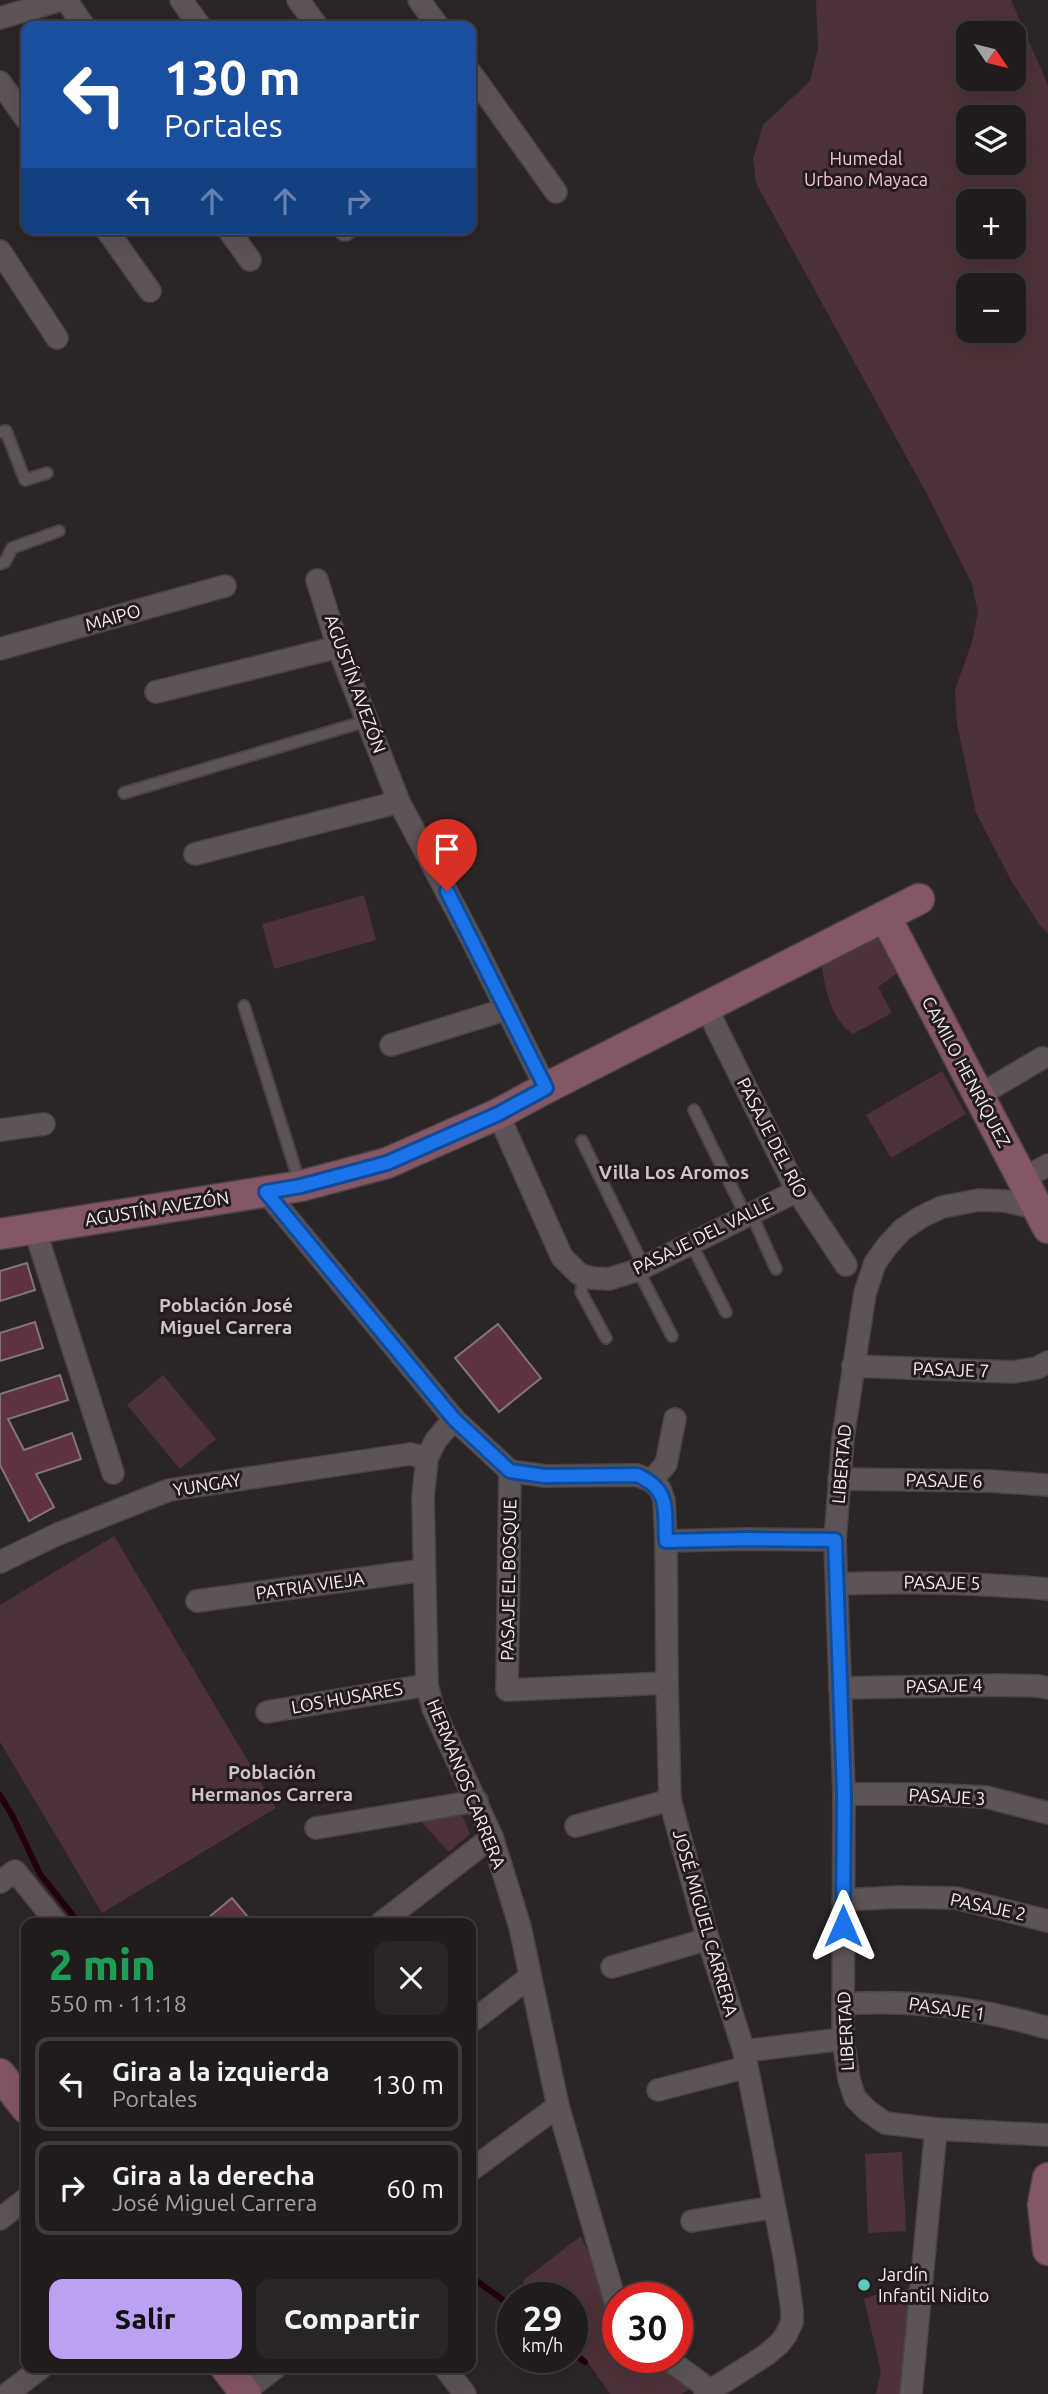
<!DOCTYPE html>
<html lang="es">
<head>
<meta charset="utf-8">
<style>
	body { margin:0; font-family:Ubuntu,sans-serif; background:#292525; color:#f1f3f6; height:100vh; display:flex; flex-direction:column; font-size:26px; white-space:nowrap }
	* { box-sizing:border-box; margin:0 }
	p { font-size:23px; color:#a2a1a3 }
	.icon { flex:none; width:38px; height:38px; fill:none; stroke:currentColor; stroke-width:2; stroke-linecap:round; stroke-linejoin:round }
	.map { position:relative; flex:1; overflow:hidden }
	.drawer { position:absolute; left:21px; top:1918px; width:455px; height:455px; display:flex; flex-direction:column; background:#211c1c; border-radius:14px; box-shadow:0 7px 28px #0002,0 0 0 2px #3e3a3b }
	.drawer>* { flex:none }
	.hud { position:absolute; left:21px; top:21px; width:455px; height:214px; border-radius:14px; box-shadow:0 7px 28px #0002,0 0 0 2px #3e3a3b; background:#1a4fa0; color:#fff; overflow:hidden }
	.needle { width:46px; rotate:125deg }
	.controls { position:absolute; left:956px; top:21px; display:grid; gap:14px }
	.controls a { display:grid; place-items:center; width:70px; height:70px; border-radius:14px; background:#211c1c; box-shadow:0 7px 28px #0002,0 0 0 2px #3e3a3b; font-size:35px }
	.speed { position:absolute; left:497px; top:2282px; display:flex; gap:14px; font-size:35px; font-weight:700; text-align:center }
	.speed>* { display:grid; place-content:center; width:91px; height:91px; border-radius:50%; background:#211c1c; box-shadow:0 7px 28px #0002,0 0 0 2px #3e3a3b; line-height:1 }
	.speed small { font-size:18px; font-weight:400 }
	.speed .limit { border:10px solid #d22; background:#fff; color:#111 }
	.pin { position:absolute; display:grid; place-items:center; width:60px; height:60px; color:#fff; margin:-72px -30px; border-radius:50% 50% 50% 0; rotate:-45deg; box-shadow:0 0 7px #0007 }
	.pin .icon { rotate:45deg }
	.me { position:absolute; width:77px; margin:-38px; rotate:0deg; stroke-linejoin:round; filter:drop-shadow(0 0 5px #0008) }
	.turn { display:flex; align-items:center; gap:24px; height:147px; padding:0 28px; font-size:32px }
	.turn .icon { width:91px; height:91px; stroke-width:2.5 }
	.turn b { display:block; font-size:49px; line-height:60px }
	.lanes { display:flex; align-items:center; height:66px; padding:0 28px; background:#0003; justify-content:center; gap:35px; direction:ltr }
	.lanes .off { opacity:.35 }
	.round { display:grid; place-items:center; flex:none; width:74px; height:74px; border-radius:14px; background:#292525 }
	.summary { display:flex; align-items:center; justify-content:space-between; height:119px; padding:0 28px }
	h1 { font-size:42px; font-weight:800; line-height:52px; color:#1e9e55 }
	.action { display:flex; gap:14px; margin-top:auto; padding:14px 28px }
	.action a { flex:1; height:80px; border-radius:14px; background:#bca0f2; color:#111; font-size:28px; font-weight:800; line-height:80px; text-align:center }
	.action a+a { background:#292525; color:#f1f3f6 }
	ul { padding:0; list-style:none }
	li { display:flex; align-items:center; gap:21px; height:94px; margin:0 14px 10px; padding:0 14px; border:4px solid #3e3a3b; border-radius:14px }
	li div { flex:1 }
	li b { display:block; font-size:26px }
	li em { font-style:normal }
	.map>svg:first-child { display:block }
	.green { fill:#4e3239; fill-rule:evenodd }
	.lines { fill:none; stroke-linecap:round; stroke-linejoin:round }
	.stream { stroke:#23000b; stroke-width:6 }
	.building { fill:#60323f; stroke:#807678; stroke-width:2 }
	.lane-casing { stroke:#4a4445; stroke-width:14 }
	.street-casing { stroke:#4a4445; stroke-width:24 }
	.secondary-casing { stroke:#4a4445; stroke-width:33 }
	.lane { stroke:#5e5456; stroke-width:10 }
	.street { stroke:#5e5456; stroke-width:21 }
	.secondary { stroke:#855664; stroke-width:30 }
	.route-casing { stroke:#114b97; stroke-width:18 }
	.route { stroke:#1a73e8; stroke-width:12 }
	.poi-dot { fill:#59cebe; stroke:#231b1d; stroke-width:2.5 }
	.labels { text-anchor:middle; stroke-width:6; stroke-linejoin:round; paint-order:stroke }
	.park-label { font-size:18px; fill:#f6c3cf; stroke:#231b1d }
	.street-label { font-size:18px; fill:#f2edee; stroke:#231b1d }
	.poi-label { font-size:18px; fill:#f2edee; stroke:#231b1d; text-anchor:start }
	.neighbourhood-label { font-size:19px; font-weight:bold; fill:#cec3c6; stroke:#231b1d }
</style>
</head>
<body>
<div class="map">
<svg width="1048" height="2394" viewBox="0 0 1048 2394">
	<rect width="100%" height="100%" fill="#2c2526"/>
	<!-- green -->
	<g class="green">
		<path d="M816,0H1011L1048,85V934L1039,924L1012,882L976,813L957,724L955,690L972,642L978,613L972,584L928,496L756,183L753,159L763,125L810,81L818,49ZM1013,33V79H968V33ZM1013,117V163H968V117ZM1013,201V247H968V201ZM1013,285V331H968V285Z"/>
		<path d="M364,895L376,940L274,969L262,924Z"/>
		<path d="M874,937H879L903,969L878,987L892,1013L853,1034C830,1019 825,987 821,962Z"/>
		<path d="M942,1071L966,1114L891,1158L866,1115Z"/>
		<path d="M163,1375L216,1439L180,1469L127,1405Z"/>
		<path d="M114,1536L276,1808L102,1913L0,1742V1605Z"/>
		<path d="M460,1810L470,1834L449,1852L418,1818Z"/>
		<path d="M902,2152L906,2231L868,2233L865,2154Z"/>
		<path d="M581,2236L618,2325V2357H645L690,2389L682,2394H610L580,2351L572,2345V2298H516L525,2279Z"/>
		<path d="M892,2289H911L902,2394H876L881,2371L864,2299Z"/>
	</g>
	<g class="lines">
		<!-- stream -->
		<g class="stream">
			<path d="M0,1795L13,1817L40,1874L79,1923"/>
			<path d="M471,2277L513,2307"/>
			<path d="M572,2353L585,2362"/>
		</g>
	</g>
	<!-- building -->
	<g class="building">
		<path d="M27,1263L35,1290L0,1301V1271Z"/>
		<path d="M35,1322L43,1348L0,1361V1333Z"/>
		<path d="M498,1324L541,1378L499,1412L455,1358Z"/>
		<path d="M60,1375L68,1400L8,1419L24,1450L72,1433L81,1459L36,1474L54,1507L29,1521L0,1465V1394Z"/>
		<path d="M232,1898L253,1923H202Z"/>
	</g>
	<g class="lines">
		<!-- lane casing -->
		<g class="lane-casing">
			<g id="lane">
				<path d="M0,432L6,431L25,480L47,473"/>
				<path d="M0,564L5,562L12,548L59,531"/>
				<path d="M124,793L366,721"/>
				<path d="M244,1006L300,1184"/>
				<path d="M694,1110L746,1216"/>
				<path d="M582,1141L644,1267"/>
				<path d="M751,1213L776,1269"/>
				<path d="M691,1243L726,1312"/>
				<path d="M638,1270L672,1336"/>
				<path d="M584,1275L581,1292L606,1338"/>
			</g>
		</g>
		<!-- street casing -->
		<g class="street-casing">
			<g id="street">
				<path d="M66,0L84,26"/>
				<path d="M181,0L200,26"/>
				<path d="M298,0L317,26"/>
				<path d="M419,0L438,26"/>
				<path d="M0,18L61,0"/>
				<path d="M471,73L556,192"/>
				<path d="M0,82L26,119"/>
				<path d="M106,229L150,291"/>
				<path d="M228,229L250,260"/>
				<path d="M345,229V230"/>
				<path d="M0,251L57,338"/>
				<path d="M317,580L338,647L399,802L470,936L546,1088"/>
				<path d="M0,649L225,586"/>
				<path d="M156,692L338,647"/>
				<path d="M195,854L399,802"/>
				<path d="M706,1007L797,1191L846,1265"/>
				<path d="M391,1045L507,1009"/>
				<path d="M978,1096L1042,1058"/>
				<path d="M498,1114L562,1257L579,1274L592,1278L609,1279L638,1270L797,1191"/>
				<path d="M0,1130L44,1124"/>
				<path d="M1022,1179L1048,1165"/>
				<path d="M266,1192L454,1419L510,1471L545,1476L637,1475L651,1481L660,1489L664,1500L666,1541L667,1683L670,1800L708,1939L744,2051L785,2261L792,2310V2322L786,2335L779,2344L766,2355L705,2394"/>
				<path d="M1037,1208L1005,1201L979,1200L942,1207L921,1217L903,1229L888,1245L875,1263L865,1293L843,1438L835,1540L844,1794L843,2039L849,2079L855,2098L868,2111L885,2123L936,2129L1048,2135"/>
				<path d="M34,1227L113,1473"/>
				<path d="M853,1366L1013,1372L1037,1368L1048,1362"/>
				<path d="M454,1419L436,1440L427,1458L423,1497L427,1685L433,1708L492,1837L509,1891L520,1927L558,2106L618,2311"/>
				<path d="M510,1471L507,1690L667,1683"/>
				<path d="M839,1479L989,1481L1048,1485"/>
				<path d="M651,1481L666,1464L675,1419"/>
				<path d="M666,1541L747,1539L835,1540"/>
				<path d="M0,1562L58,1534L169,1490L410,1454L427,1458"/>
				<path d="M837,1584C908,1581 977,1583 1048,1589"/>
				<path d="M197,1601L424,1570"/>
				<path d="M840,1688L998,1685L1038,1686L1048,1688"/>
				<path d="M267,1712L427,1685"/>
				<path d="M844,1794H922L986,1797L1048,1813"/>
				<path d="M576,1826L670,1800"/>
				<path d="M316,1828L477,1801"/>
				<path d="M0,1882L15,1871L57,1923"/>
				<path d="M843,1900L899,1897L956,1898L1048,1921"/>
				<path d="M381,1923L492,1837"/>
				<path d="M612,1967L708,1939"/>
				<path d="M843,2004C915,1999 979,2008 1048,2028"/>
				<path d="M471,2022L530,1977"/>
				<path d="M744,2051L843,2039"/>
				<path d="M658,2090L747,2067"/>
				<path d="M471,2170L558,2106"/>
				<path d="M0,2219L26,2199"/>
				<path d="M692,2221L774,2207"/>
				<path d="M665,2357L710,2390"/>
				<path d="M445,2368L465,2394"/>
				<path d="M7,2394L41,2368"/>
				<path d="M242,2394L275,2368"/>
				<path d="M911,2394L936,2129"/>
			</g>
		</g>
		<!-- secondary casing -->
		<g class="secondary-casing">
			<g id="secondary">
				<path d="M885,916L1048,1228"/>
				<path d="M0,1234L301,1186L387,1163L498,1114L546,1088L919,899"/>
				<path d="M0,2074L26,2108"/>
				<path d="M1048,2178L1043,2205L1048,2250"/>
				<path d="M226,2368L246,2394"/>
			</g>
		</g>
		<!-- lane -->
		<use href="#lane" class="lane"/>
		<!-- street -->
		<use href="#street" class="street"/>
		<!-- secondary -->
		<use href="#secondary" class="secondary"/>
	</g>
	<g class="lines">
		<!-- route casing -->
		<g class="route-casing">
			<path id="route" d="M447,891L546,1088L498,1114L387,1163L301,1186L266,1192L454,1419L510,1471L545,1476L637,1475C671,1490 664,1509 666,1541L747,1539L835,1540L844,1794L843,1926"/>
		</g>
		<!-- route -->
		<use href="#route" class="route"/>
	</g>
	<!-- markers -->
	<circle class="poi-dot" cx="864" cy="2285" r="7"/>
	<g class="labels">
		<!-- park labels -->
		<g class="park-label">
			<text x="866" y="165">Humedal<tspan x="866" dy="21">Urbano Mayaca</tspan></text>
		</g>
		<!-- street labels -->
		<g class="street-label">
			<text transform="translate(113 618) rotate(-16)" y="6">MAIPO</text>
			<text transform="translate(355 684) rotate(70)" y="6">AGUSTÍN AVEZÓN</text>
			<text transform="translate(966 1072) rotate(62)" y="6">CAMILO HENRÍQUEZ</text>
			<text transform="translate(772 1138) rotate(63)" y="6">PASAJE DEL RÍO</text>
			<text transform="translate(157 1209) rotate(-9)" y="6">AGUSTÍN AVEZÓN</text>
			<text transform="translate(703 1236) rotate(-26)" y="6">PASAJE DEL VALLE</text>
			<text transform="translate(951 1370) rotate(2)" y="6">PASAJE 7</text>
			<text transform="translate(842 1464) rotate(-85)" y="6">LIBERTAD</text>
			<text transform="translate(944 1481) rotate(1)" y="6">PASAJE 6</text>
			<text transform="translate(207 1485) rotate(-9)" y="6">YUNGAY</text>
			<text transform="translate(509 1580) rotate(-89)" y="6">PASAJE EL BOSQUE</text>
			<text transform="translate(942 1583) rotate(1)" y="6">PASAJE 5</text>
			<text transform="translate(310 1586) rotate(-8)" y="6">PATRIA VIEJA</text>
			<text transform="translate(944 1686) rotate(-1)" y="6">PASAJE 4</text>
			<text transform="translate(347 1698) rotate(-10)" y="6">LOS HUSARES</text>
			<text transform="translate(466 1784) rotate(68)" y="6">HERMANOS CARRERA</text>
			<text transform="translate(947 1797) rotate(3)" y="6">PASAJE 3</text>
			<text transform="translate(988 1907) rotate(12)" y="6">PASAJE 2</text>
			<text transform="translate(705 1923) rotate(74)" y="6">JOSÉ MIGUEL CARRERA</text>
			<text transform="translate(947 2009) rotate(8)" y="6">PASAJE 1</text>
			<text transform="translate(846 2031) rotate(-93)" y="6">LIBERTAD</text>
		</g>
		<!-- poi labels -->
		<g class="poi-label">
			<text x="878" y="2281">Jardín<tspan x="878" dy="21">Infantil Nidito</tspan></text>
		</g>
		<!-- neighbourhood labels -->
		<g class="neighbourhood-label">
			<text x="674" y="1179">Villa Los Aromos</text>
			<text x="226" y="1312">Población José<tspan x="226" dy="22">Miguel Carrera</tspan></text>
			<text x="272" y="1779">Población<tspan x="272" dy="22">Hermanos Carrera</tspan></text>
		</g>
	</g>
</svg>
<div class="controls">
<a><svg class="needle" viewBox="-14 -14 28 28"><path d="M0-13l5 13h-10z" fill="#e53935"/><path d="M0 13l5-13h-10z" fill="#a2a1a3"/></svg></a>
<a><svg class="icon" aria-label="layers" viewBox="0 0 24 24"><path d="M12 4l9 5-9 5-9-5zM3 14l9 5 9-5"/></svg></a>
<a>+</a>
<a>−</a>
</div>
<div class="speed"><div>29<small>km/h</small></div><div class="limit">30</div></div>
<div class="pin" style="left:447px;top:891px;background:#d93025"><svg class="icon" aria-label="arrive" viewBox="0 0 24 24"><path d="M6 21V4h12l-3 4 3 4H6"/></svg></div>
<svg class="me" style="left:843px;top:1926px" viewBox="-20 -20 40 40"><path d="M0-17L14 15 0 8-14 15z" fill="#1a73e8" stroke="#fff" stroke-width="4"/></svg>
<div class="hud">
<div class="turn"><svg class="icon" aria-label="left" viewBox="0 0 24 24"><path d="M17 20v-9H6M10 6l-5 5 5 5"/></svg><div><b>130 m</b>Portales</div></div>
<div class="lanes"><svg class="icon" aria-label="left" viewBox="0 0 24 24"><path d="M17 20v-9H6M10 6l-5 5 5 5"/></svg><svg class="icon off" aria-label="ahead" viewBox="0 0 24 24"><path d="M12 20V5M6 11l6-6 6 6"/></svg><svg class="icon off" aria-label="ahead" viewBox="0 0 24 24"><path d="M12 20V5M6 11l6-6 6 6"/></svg><svg class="icon off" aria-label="right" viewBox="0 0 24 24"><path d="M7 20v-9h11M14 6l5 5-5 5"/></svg></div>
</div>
<section class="drawer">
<div class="summary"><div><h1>2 min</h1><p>550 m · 11:18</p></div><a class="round"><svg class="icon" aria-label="close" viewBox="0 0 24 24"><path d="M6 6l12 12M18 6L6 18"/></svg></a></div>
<ul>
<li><svg class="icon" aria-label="left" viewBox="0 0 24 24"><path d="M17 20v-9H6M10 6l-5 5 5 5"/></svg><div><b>Gira a la izquierda</b><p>Portales</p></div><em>130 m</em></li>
<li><svg class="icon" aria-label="right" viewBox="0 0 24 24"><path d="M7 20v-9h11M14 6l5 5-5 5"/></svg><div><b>Gira a la derecha</b><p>José Miguel Carrera</p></div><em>60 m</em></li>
</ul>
<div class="action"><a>Salir</a><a>Compartir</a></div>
</section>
</div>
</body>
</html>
